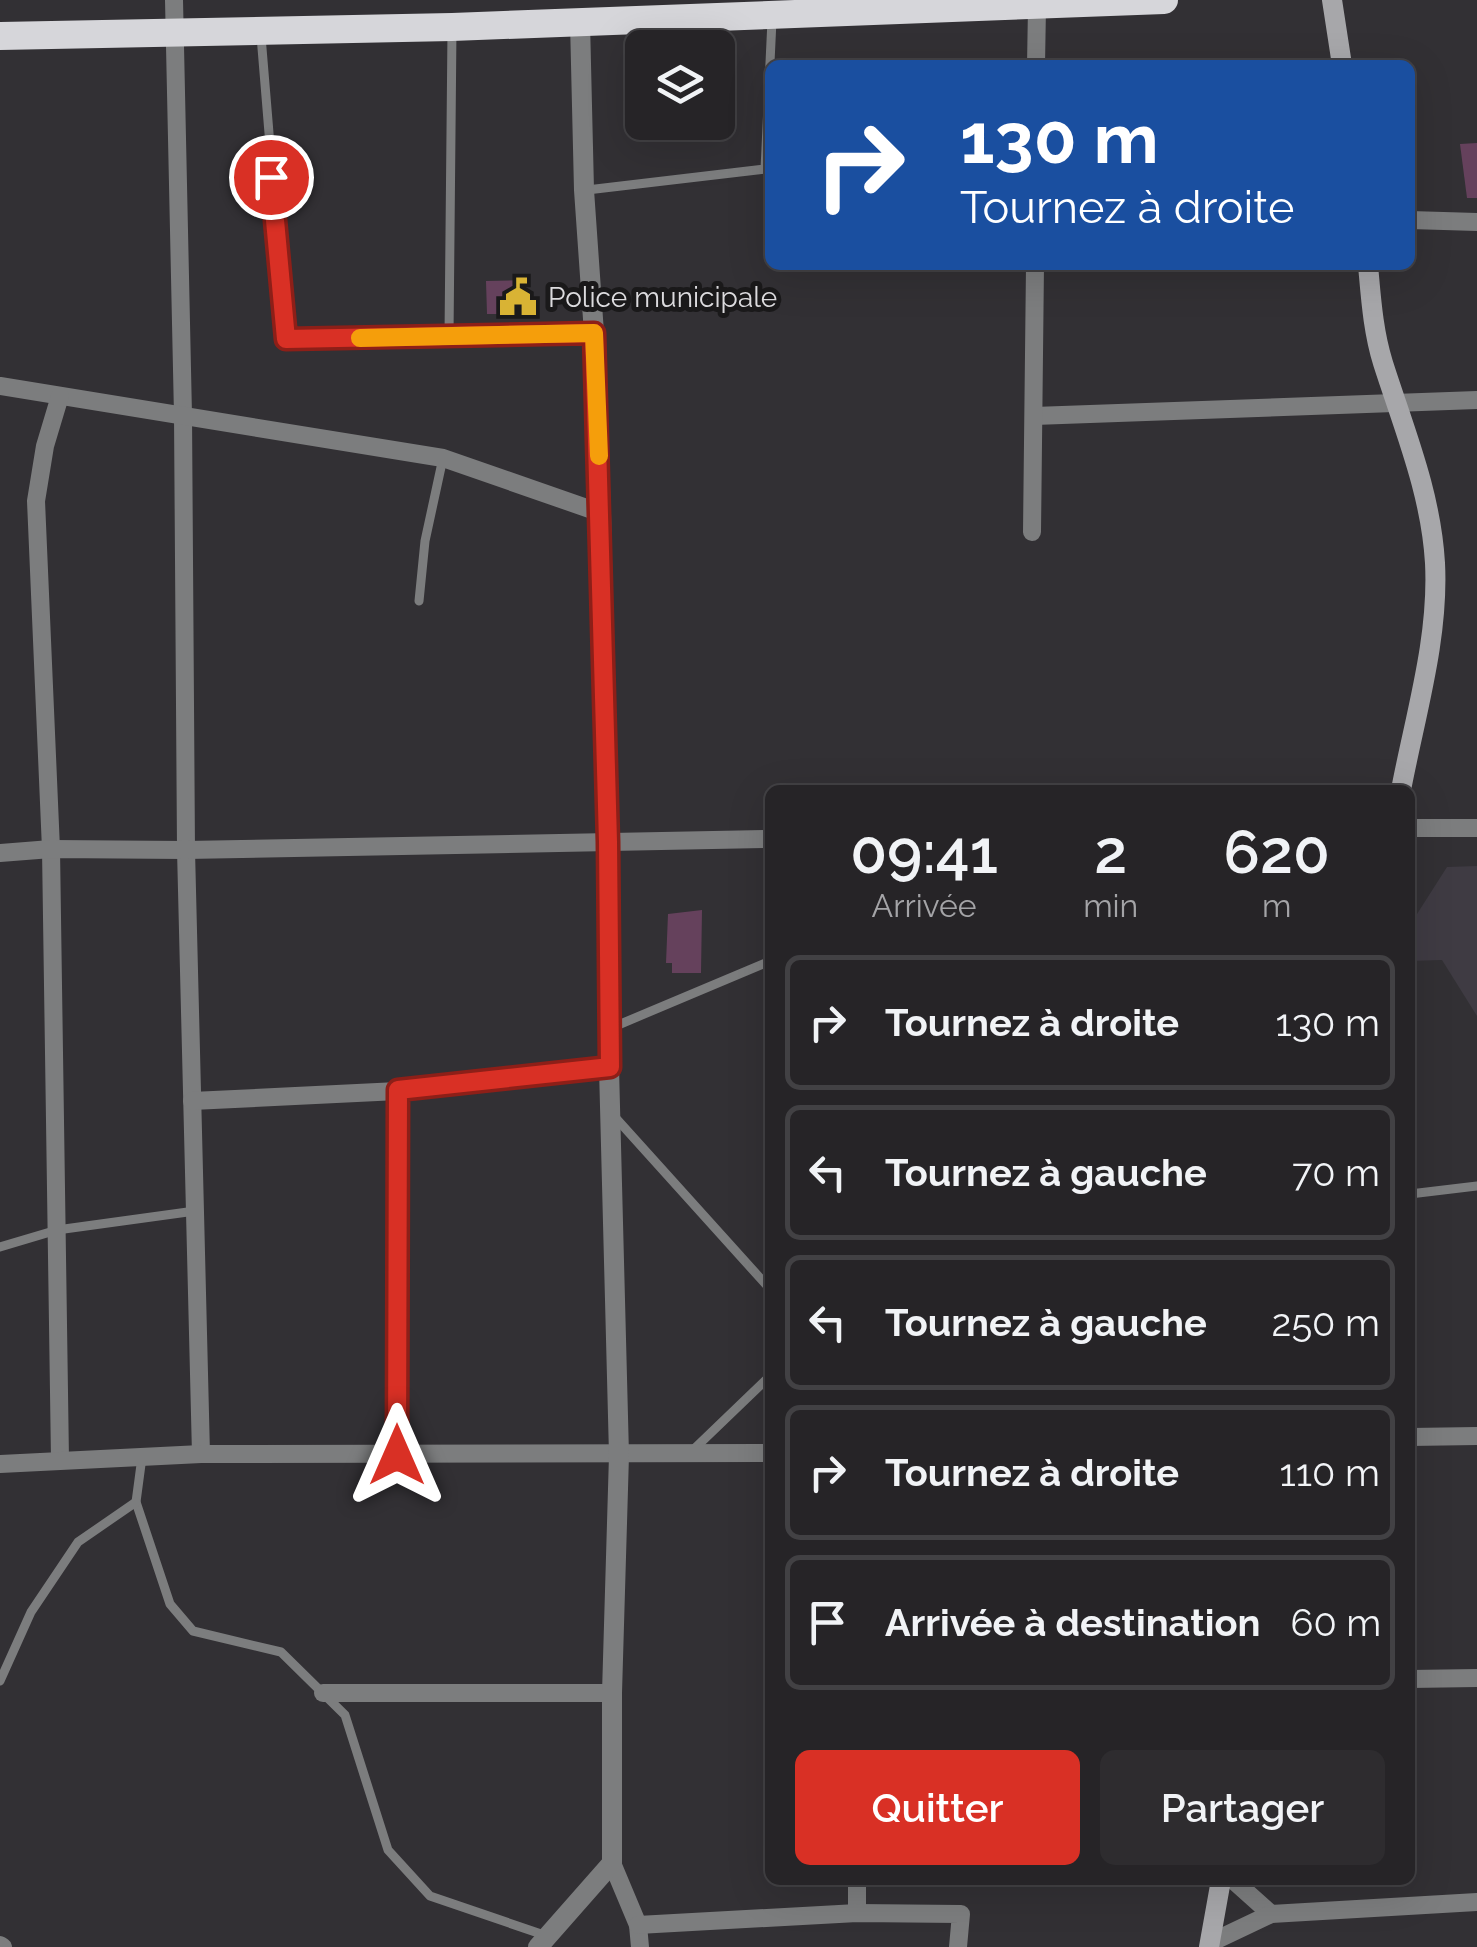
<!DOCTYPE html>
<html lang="fr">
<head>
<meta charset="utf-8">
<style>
	body { margin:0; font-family:Raleway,sans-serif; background:#2e2c2f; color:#f1f3f6; height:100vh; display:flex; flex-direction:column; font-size:38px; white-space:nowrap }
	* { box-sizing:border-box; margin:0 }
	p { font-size:32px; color:#a4a4a7 }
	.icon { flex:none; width:55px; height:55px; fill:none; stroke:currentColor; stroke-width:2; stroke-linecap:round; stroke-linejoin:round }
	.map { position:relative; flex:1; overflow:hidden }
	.sheet { position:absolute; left:765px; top:785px; width:650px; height:1100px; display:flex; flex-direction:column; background:#262427; border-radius:15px; box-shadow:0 10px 40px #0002,0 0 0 2px #424144 }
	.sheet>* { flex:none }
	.top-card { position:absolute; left:765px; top:60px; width:650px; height:210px; border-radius:15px; box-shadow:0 10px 40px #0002,0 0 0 2px #424144; background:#1a4fa0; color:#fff; overflow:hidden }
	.buttons { position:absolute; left:625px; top:30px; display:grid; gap:20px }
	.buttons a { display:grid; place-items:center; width:110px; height:110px; border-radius:15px; background:#262427; box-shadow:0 10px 40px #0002,0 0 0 2px #424144; font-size:50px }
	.pin { position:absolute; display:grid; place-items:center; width:85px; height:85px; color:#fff; margin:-42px; border:5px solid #fff; border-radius:50%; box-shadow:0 2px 10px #0007 }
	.me { position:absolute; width:110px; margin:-55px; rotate:0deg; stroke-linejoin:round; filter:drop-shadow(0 0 8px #0008) }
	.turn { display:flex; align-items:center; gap:35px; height:210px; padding:0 30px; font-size:45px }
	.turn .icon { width:130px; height:130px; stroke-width:2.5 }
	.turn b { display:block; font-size:70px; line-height:85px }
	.eta { display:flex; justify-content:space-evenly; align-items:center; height:170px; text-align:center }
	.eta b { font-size:60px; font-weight:600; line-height:70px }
	.button { display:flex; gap:20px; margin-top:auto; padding:20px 30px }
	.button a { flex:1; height:115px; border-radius:15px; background:#d93025; color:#fff; font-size:40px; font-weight:600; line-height:115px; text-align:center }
	.button a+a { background:#2e2c2f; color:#f1f3f6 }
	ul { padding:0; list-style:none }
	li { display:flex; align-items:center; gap:30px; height:135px; margin:0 20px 15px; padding:0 10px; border:5px solid #424144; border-radius:15px }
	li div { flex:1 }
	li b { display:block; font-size:38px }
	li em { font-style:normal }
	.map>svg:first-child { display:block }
	.built { fill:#3f3b43 }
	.building { fill:#65415c }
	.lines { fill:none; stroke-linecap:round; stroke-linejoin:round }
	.service { stroke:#7c7d7e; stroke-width:9 }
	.minor { stroke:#7c7d7e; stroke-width:18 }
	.tertiary { stroke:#7c7d7e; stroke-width:20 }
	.secondary { stroke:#a7a7aa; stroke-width:20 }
	.trunk { stroke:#d6d6da; stroke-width:28 }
	.route-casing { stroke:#8d1f18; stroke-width:25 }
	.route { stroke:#d93025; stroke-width:18 }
	.slow { stroke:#f59e0b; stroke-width:18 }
	.labels { text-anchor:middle; stroke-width:10; stroke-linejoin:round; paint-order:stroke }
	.poi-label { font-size:28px; fill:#dcdbde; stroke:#1a191a; text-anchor:start }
</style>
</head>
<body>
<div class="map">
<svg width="1477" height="1947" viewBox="0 0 1477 1947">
	<rect width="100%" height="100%" fill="#323034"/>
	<!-- built -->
	<path class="built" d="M1477,866V1016L1442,960L1410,961V925L1447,867Z"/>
	<!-- building -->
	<g class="building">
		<path d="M1477,143V198H1467L1460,144Z"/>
		<path d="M526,280L527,314H487L486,281Z"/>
		<path d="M702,910L701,973H672V963H666L668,914Z"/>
	</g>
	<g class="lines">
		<!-- service -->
		<g class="service">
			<path d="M261,36L286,339L592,333"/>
			<path d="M587,190L765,169L772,20"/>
			<path d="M449,336L452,29"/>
			<path d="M419,601L425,541L443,458"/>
			<path d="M611,1028L770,961"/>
			<path d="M614,1116L770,1289"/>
			<path d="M1410,1194L1477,1186"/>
			<path d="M0,1247L57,1230L195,1211"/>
			<path d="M693,1450L770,1376"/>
			<path d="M142,1457L136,1502L170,1604L193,1631L281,1652L345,1715L388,1850L430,1896L547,1936"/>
			<path d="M0,1681L31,1612L78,1542L136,1502"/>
		</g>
		<!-- minor -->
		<g class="minor">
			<path d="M174,0L183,415L186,850L201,1454"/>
			<path d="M1036,65L1037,7"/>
			<path d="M1410,220L1477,222"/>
			<path d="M0,386L443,458L601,513"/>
			<path d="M60,396L45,446L36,501L51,849L60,1460"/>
			<path d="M1034,416L1477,400"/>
			<path d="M1032,532L1035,265"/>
			<path d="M1410,828H1477"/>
			<path d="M0,853L51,849L186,850L770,839"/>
			<path d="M192,1101L398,1091L610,1067"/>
			<path d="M1410,1437L1477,1436"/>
			<path d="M397,1455L398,1091"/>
			<path d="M0,1464L201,1454L770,1453"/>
			<path d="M1410,1679L1477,1678"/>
			<path d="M323,1693H612"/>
			<path d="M612,1863L638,1925L640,1947"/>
			<path d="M1233,1880L1271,1914"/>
			<path d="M857,1913V1880"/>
			<path d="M638,1925L857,1913L961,1914L958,1947"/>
			<path d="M1210,1943L1271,1914L1477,1902"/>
			<path d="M0,1945L3,1947"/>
		</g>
		<!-- tertiary -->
		<path class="tertiary" d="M538,1947L612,1863V1693L619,1455L608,1029V842L601,513L594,333L584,190L580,22"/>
		<!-- secondary -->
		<g class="secondary">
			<path d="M1332,0L1342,65"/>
			<path d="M1368,265C1371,298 1373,331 1383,363C1404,429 1431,493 1435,563C1439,639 1415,716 1401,790"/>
			<path d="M1209,1947L1221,1880"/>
		</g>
		<!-- trunk -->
		<path class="trunk" d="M0,36L452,27L1164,0"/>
	</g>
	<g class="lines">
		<!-- route casing -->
		<g class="route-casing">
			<path id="route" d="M271,177L286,339L594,333L608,842L610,1067L398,1090L397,1455"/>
		</g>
		<!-- route -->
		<use href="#route" class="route"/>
		<!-- slow -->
		<path class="slow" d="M360,338L594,333L599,456"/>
	</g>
	<!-- icons -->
	<defs>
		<g id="civic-bare" transform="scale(3)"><path d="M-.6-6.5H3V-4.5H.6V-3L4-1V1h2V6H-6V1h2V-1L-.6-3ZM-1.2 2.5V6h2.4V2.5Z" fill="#d9b334" stroke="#1a191a" stroke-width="2.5" paint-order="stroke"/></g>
	</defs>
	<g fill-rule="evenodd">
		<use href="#civic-bare" x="518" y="297"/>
	</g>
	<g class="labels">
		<!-- poi labels -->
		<g class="poi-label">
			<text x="548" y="307">Police municipale</text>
		</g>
	</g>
</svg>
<div class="buttons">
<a><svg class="icon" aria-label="layers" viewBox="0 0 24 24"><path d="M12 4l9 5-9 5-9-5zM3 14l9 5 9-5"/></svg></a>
</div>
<div class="pin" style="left:271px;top:177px;background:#d93025"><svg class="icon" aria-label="arrive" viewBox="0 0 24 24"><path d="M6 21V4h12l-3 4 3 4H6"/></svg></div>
<svg class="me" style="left:397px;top:1455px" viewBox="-20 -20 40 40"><path d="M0-17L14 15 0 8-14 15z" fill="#d93025" stroke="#fff" stroke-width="4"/></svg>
<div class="top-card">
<div class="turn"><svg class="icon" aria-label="right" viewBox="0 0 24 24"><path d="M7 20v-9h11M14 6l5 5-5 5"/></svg><div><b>130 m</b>Tournez à droite</div></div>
</div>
<section class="sheet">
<div class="eta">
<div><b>09:41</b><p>Arrivée</p></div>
<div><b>2</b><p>min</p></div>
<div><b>620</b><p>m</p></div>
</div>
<ul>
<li><svg class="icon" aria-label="right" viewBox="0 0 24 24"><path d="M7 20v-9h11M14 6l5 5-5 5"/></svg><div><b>Tournez à droite</b></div><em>130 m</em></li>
<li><svg class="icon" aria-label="left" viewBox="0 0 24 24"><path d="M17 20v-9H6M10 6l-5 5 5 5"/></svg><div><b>Tournez à gauche</b></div><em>70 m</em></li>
<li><svg class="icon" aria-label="left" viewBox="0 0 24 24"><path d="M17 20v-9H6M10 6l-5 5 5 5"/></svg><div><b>Tournez à gauche</b></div><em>250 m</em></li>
<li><svg class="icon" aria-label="right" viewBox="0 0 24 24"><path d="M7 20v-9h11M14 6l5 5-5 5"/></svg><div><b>Tournez à droite</b></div><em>110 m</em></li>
<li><svg class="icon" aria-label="arrive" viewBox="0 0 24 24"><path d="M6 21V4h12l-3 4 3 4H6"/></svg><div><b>Arrivée à destination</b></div><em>60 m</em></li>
</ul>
<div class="button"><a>Quitter</a><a>Partager</a></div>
</section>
</div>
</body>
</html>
